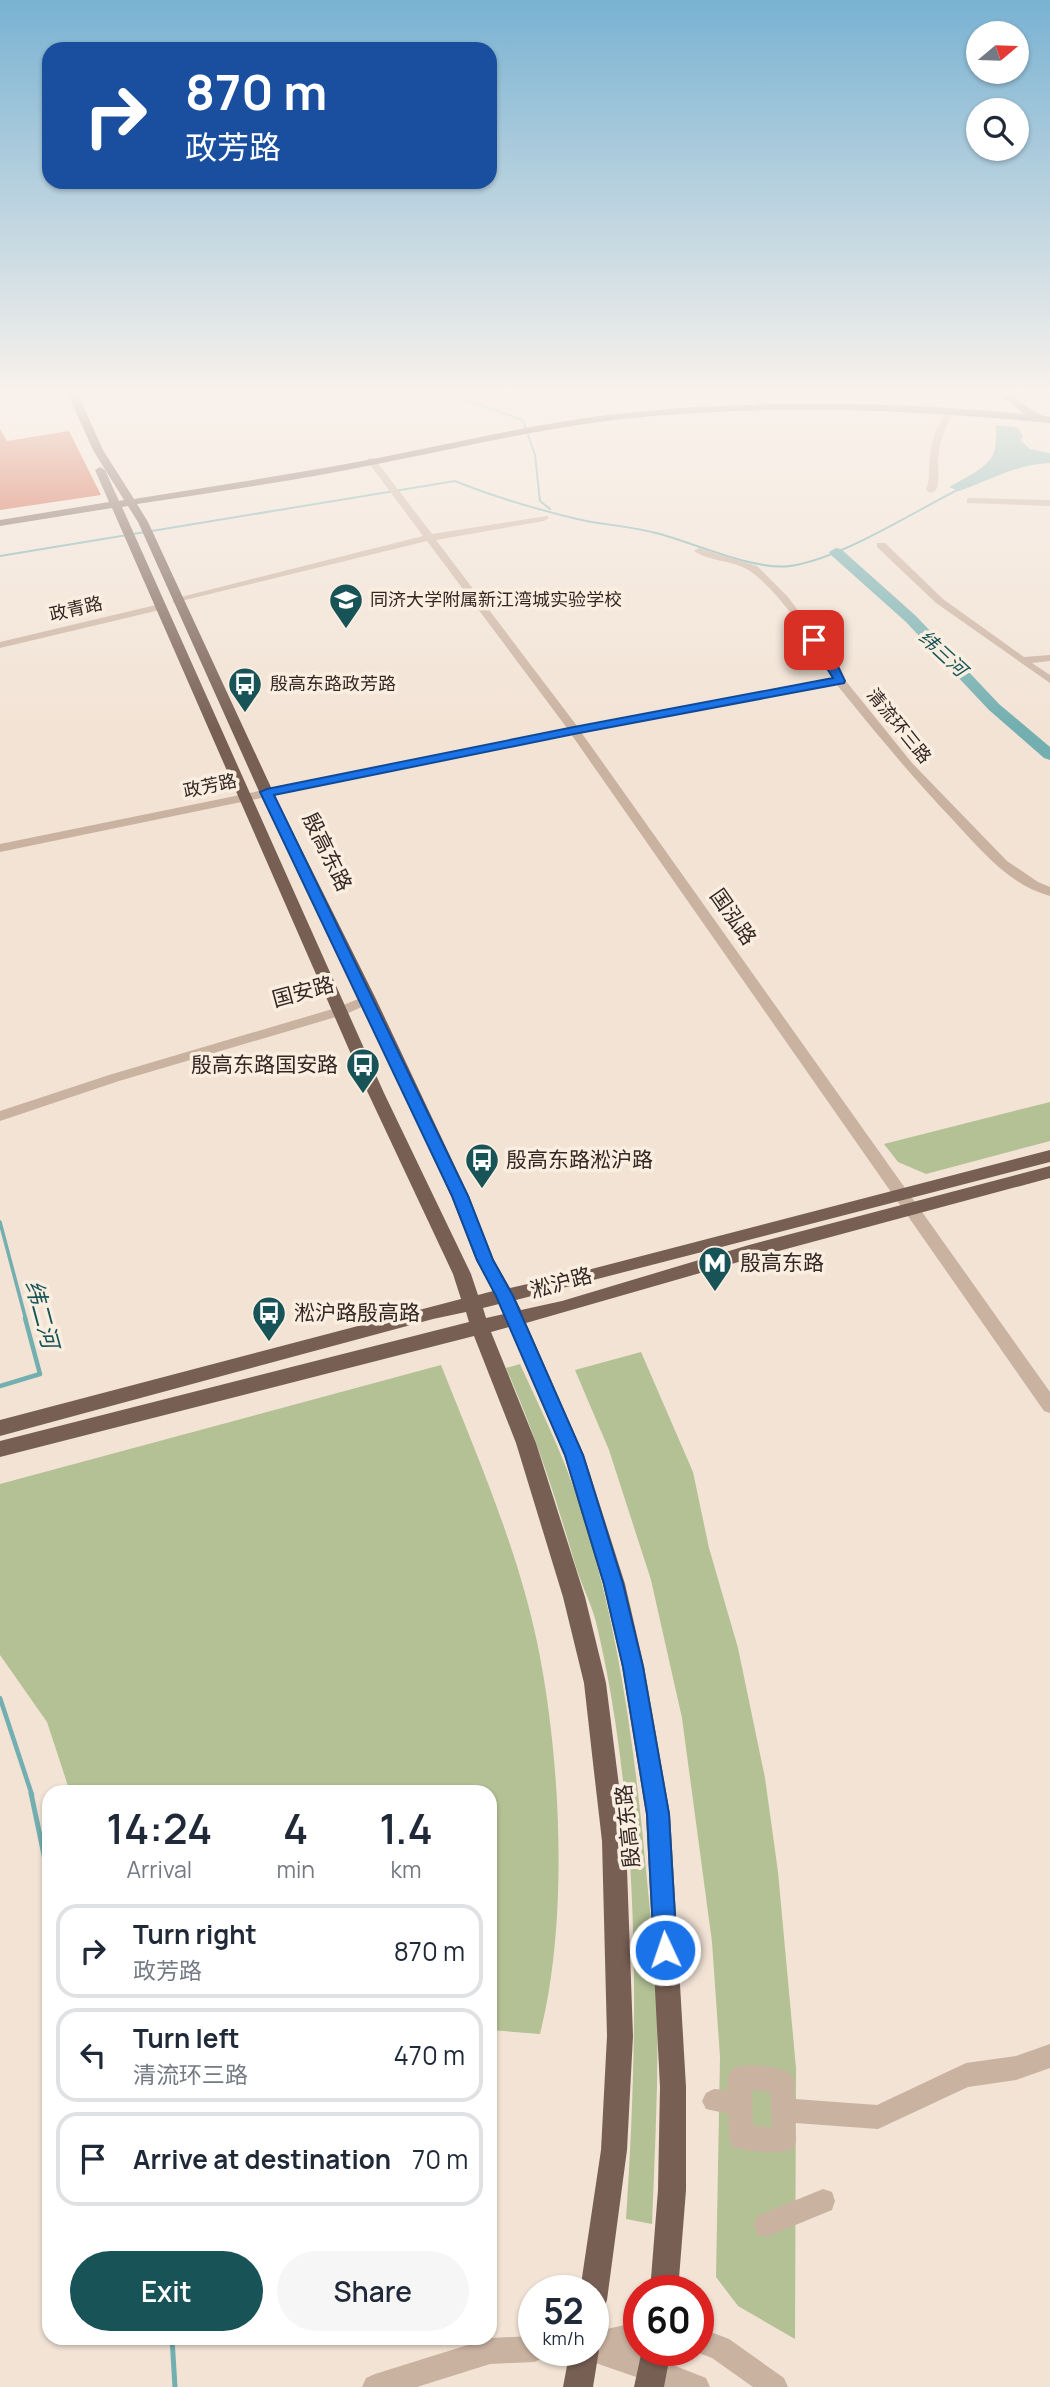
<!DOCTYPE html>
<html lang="en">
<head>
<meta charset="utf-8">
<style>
	body { margin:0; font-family:Manrope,"Noto Sans SC",sans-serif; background:#f6f6f7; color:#1f2937; height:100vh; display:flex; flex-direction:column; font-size:26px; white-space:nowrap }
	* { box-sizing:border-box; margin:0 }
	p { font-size:23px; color:#747a83 }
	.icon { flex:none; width:38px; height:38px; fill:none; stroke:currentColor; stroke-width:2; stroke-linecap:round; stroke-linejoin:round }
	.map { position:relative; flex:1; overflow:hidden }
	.details { position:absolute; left:42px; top:1785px; width:455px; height:560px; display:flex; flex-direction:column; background:#fff; border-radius:21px; box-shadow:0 2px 5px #0004 }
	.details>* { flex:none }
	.hud { position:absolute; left:42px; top:42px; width:455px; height:147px; border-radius:21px; box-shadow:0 2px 5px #0004; background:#1a4fa0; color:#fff; overflow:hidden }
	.needle { width:46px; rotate:71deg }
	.tools { position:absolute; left:966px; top:21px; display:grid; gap:14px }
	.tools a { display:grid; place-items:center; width:63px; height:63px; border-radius:50%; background:#fff; box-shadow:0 2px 5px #0004; font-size:35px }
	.speed { position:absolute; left:518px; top:2275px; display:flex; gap:14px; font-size:35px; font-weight:700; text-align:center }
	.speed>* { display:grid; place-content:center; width:91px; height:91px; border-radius:50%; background:#fff; box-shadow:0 2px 5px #0004; line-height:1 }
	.speed small { font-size:18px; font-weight:400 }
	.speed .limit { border:10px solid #d22; background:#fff; color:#111 }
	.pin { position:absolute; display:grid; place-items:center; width:60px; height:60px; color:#fff; margin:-30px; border-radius:14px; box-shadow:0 4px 10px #0006 }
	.me { position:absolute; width:77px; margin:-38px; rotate:357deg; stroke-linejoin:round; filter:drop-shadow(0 0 5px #0008) }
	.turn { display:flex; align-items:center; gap:24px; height:147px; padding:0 28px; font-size:32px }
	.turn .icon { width:91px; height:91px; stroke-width:2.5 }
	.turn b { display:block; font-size:49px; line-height:60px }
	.eta { display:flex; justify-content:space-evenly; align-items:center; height:119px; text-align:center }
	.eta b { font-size:42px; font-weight:600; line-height:49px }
	.cta { display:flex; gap:14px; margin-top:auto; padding:14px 28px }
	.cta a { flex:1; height:80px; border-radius:42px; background:#185457; color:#fff; font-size:28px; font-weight:600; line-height:80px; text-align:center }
	.cta a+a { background:#f6f6f7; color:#1f2937 }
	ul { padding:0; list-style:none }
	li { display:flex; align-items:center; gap:21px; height:94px; margin:0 14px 10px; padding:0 14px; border:4px solid #e0e1e3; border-radius:21px }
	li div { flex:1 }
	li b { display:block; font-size:26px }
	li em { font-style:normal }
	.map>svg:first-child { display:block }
	.green { fill:#b3c195 }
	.water { fill:#73afb0 }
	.pier { fill:#f2e3d5 }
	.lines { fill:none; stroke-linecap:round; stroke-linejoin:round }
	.stream-far3 { stroke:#73afb0; stroke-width:2 }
	.stream-far2 { stroke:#73afb0; stroke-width:3.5 }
	.stream-far1 { stroke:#73afb0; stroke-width:4.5 }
	.stream { stroke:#73afb0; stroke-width:5 }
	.river { fill:#73afb0; fill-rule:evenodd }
	.building { fill:#cd5738 }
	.minor { fill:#cab2a1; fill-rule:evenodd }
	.major { fill:#775f54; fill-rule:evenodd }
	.route { fill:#1a73e8; stroke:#114b97; stroke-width:2 }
	.labels { text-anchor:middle; stroke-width:7; stroke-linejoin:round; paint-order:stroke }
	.far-poi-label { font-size:18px; fill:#342824; stroke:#faeee1; text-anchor:start }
	.far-street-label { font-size:18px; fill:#342824; stroke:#faeee1 }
	.far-water-label { font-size:19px; font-style:italic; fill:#185457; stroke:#faeee1 }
	.street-label { font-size:21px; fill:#342824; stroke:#faeee1 }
	.poi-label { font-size:21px; fill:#342824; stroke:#faeee1; text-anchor:start }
	.water-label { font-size:23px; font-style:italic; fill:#185457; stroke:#faeee1 }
</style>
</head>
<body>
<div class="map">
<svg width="1050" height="2387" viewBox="0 0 1050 2387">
	<rect width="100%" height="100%" fill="#f2e3d5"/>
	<!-- green -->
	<g class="green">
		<path d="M1050,1102V1141L926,1174L898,1162L884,1144Z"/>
		<path d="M641,1352L693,1472L709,1548L738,1648L765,1778L778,1872L796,2068L795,2339L738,2306L716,2277L720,2057L712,1942L682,1718L651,1580L609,1450L575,1370Z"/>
		<path d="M520,1364C538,1404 558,1444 573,1486C615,1605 633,1733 645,1859C649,1905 655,1950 657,1996C659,2072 655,2148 652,2224L626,2219C639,2027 641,1810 596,1622C591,1603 582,1586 576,1567C556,1499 535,1433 506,1368Z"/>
		<path d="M441,1365C477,1456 517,1547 537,1642C561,1757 569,1920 540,2034L490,2030V1792H70L47,1722L0,1655V1484Z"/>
	</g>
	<!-- water -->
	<path class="water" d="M994,401L1018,427L1023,437L1020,440L1030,449L1050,453V463C1017,464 990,480 959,491L949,487C1001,459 998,460 994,401Z"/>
	<!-- pier -->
	<path class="pier" d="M991,394H1024L1022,428L992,425Z"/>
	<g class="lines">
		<!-- stream-far3 -->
		<g class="stream-far3">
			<path d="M449,394L523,420L535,455L540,501L550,509"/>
			<path d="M0,556L455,481C494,497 536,509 577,519C603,525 630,526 656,533C692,542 755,571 790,566C838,560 914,512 959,489"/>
		</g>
		<!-- stream-far2 -->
		<path class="stream-far2" d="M0,1222L26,1320"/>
		<!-- stream-far1 -->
		<g class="stream-far1">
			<path d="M0,1386L40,1374L25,1318"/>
			<path d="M0,1698L32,1795"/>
		</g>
		<!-- stream -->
		<g class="stream">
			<path d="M31,1793L49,1879"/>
			<path d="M172,2338L175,2387"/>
		</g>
		<!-- river -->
		<path class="river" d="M836,548L841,549L916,616L999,704L1050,747V760L1044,758L989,710L906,622L831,555L829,552Z"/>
	</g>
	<!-- building -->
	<path class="building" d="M0,429L7,441L69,431L101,495L0,510Z"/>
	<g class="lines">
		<!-- minor -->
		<g class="minor">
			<path d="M749,394H757L768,407L767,409H761Z"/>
			<path d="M948,408L955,410C946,425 939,443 938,461C938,471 940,480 936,490L931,493L926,490C931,478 928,468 930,456C931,439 939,423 948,408Z"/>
			<path d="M368,458H374L432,534L547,516L549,518L544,521L436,540L577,726L833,679C819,649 778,590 750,571C734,560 710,562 694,551L699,548L757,566L788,597L835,660L845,680L912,763L1007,861L1038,882L1050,887V896C1009,885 981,850 953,820C912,777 875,732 837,685L581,732L1050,1392V1413L1044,1411L571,734L0,852V844L567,728L427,541L173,603V599L423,536L368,462Z"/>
			<path d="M970,498L1050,500V506L967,503V499Z"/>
			<path d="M877,543H885L943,599L1024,657L1050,655V661L1032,663L1050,675V683L936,603L877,547Z"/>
			<path d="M160,604L165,607L164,609L0,648V642Z"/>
			<path d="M368,995L373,996L375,999L373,1002L346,1014L119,1081L0,1121V1111L109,1075L336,1008Z"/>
			<path d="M1050,2044V2068L1016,2080L968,2087L878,2129L795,2123L796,2140L793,2149C777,2155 748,2152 732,2146L729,2137V2114L706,2109L702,2101L706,2093L714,2089L728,2090V2077L732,2069C747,2062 775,2066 790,2073L794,2081L795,2099L877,2105L966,2063L1016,2056ZM752,2090L770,2092L772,2127L753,2126Z"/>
			<path d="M823,2189L832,2192L835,2201L832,2210L766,2237L757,2234L754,2225L757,2216Z"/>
			<path d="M639,2322V2348L632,2349L706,2378L710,2387H665L584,2359L580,2350H593V2332Z"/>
			<path d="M698,2327L729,2339L784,2378L788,2387H753L712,2358L691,2350H698Z"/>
			<path d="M534,2336V2350H547L543,2358L534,2362L490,2364L417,2387H362L366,2378L375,2374L490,2338Z"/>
		</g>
		<!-- major -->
		<g class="major">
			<path d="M68,394H78L103,450L134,499C214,486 294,474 373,459C451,444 528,425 607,415C745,399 886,401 1024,414L999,394C1020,393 1028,415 1050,417V423C903,409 754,403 606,421C529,431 454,449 377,464C298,480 218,492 137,504L148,522L276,798L376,999L469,1196L494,1260L510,1288L576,1273L1050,1150V1162L516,1300L521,1310L562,1301L749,1245L1050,1166V1178L749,1259L526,1323L584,1455L625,1584L644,1666L670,1814L686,2087V2190L678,2291H650L658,2190L660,2087L646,1814L622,1666L603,1584L564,1455L509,1327L491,1332L536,1443L585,1597L606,1683L626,1841L633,2036L627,2150L607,2300L603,2310L593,2314V2291H580L601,2150L607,2036L602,1841L593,1763L584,1683L563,1597L516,1443L474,1336L0,1457V1441L469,1322L466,1312L433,1319L0,1436V1420L461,1299L453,1274L368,1093L112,508L0,526V520L109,502L95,470L100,467L105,470L119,501L124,500L93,450ZM128,506L138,522L262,798L360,999L451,1196L476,1260L493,1291L478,1295L471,1274L384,1093L122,507ZM499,1304L504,1314L486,1318L483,1308Z"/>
			<path d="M593,2339L599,2350L593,2387H563L570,2350H593Z"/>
			<path d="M642,2350H671L664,2387H634Z"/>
		</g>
	</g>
	<!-- sky -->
	<linearGradient id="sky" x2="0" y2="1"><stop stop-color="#79b2d2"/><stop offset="0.54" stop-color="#f9f2ec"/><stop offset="1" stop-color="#f9f2ec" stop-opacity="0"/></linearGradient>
	<rect width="1050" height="728" fill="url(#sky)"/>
	<!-- route -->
	<path class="route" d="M814,636L818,637L835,660L845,681L844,683L574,734L274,795L468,1196L493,1260L513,1296L583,1455L623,1584L643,1667L669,1814L677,1950L673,1958L665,1962L657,1958L654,1950L647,1814L623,1667L604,1584L565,1455L496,1296L477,1260L452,1196L260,792L267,789L574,727L833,678L809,640Z"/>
	<!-- icons -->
	<defs>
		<g id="school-pin" transform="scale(1.75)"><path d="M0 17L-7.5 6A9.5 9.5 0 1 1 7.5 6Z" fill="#185457" stroke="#faeee1"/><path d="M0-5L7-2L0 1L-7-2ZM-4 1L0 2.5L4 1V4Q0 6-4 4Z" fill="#fff"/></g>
		<g id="bus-pin" transform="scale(1.75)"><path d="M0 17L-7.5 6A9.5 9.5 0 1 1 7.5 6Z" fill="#185457" stroke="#faeee1"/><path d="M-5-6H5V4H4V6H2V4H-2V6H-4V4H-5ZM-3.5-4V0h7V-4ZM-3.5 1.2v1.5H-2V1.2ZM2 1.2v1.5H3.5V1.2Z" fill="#fff"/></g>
		<g id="metro-pin" transform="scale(1.75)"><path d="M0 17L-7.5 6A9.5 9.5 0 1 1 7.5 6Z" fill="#185457" stroke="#faeee1"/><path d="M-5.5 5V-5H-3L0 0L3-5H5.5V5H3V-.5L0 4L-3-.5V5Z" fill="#fff"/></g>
	</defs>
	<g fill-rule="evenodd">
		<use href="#school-pin" x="346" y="600"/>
		<use href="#bus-pin" x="245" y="684"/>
		<use href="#bus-pin" x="363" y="1065"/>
		<use href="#bus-pin" x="482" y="1160"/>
		<use href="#metro-pin" x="715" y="1263"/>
		<use href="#bus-pin" x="269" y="1313"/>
	</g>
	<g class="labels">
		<!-- far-poi labels -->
		<g class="far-poi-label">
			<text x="370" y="606">同济大学附属新江湾城实验学校</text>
			<text x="270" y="690">殷高东路政芳路</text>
		</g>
		<!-- far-street labels -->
		<g class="far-street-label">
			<text transform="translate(76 609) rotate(-13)" y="6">政青路</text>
			<text transform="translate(899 726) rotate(51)" y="6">清流环三路</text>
			<text transform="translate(210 786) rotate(-12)" y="6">政芳路</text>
		</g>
		<!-- far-water labels -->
		<g class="far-water-label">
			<text transform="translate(943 653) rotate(43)" y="7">纬三河</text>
		</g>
		<!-- street labels -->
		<g class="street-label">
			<text transform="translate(327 852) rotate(64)" y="7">殷高东路</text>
			<text transform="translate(733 917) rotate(55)" y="7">国泓路</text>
			<text transform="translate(303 992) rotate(-15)" y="7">国安路</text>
			<text transform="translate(561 1283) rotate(-15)" y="7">淞沪路</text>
			<text transform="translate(628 1826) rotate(-96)" y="7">殷高东路</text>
		</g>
		<!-- poi labels -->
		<g class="poi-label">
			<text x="338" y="1072" text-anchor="end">殷高东路国安路</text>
			<text x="506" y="1167">殷高东路淞沪路</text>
			<text x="740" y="1270">殷高东路</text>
			<text x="294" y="1320">淞沪路殷高路</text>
		</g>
		<!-- water labels -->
		<g class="water-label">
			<text transform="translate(42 1314) rotate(75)" y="8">纬二河</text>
		</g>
	</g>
</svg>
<div class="tools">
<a><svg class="needle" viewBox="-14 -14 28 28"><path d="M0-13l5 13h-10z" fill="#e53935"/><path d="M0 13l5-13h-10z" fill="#747a83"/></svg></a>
<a><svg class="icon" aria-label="search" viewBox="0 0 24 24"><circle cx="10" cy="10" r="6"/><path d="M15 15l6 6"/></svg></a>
</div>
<div class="speed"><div>52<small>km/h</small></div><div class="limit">60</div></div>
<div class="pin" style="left:814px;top:640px;background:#d93025"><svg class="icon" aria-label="arrive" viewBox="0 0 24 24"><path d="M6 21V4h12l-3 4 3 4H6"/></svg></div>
<svg class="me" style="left:665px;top:1950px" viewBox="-20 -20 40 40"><circle r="17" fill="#1a73e8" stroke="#fff" stroke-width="3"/><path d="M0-11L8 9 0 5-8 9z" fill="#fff"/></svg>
<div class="hud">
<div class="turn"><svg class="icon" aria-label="right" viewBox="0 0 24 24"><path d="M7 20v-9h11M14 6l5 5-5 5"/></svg><div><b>870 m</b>政芳路</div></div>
</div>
<section class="details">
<div class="eta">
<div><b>14:24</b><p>Arrival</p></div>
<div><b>4</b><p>min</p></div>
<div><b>1.4</b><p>km</p></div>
</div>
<ul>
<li><svg class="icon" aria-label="right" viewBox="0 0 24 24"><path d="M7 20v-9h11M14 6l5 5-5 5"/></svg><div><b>Turn right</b><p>政芳路</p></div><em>870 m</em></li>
<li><svg class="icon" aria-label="left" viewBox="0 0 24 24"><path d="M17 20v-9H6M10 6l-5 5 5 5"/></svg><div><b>Turn left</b><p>清流环三路</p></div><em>470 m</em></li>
<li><svg class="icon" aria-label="arrive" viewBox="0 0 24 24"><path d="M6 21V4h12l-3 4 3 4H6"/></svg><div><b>Arrive at destination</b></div><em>70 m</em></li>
</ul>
<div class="cta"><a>Exit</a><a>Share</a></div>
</section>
</div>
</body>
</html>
